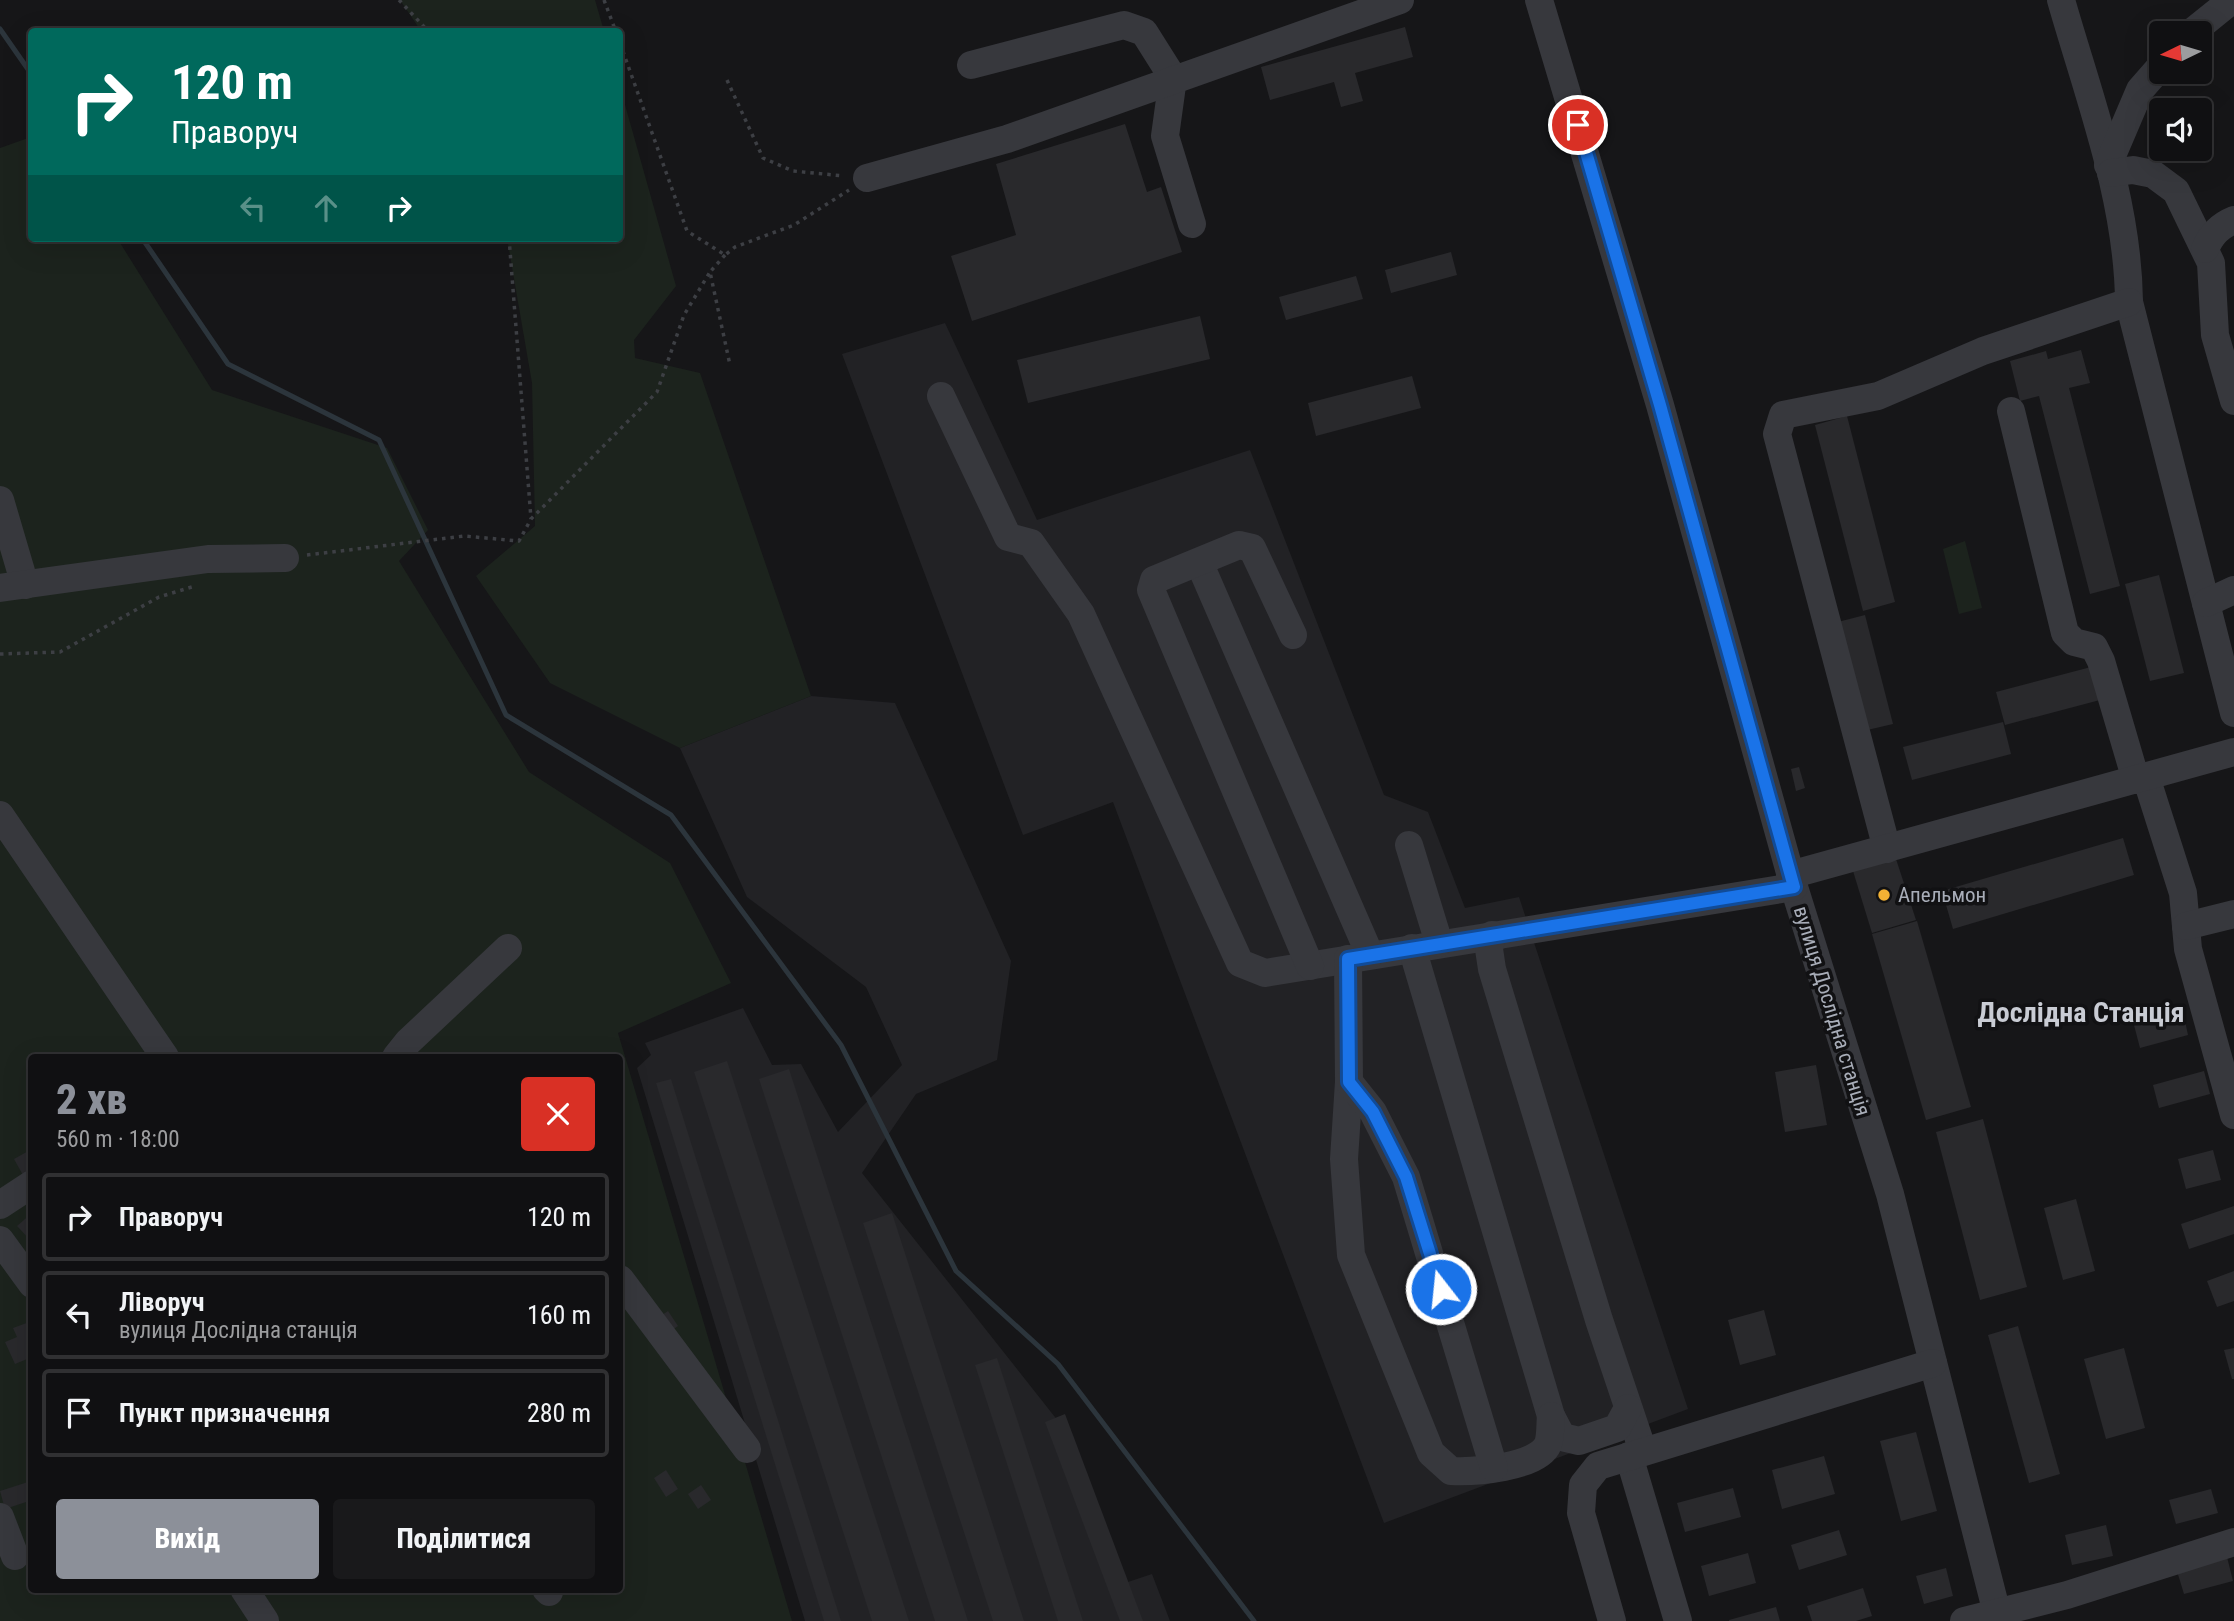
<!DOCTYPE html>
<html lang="uk">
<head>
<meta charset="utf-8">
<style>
	body { margin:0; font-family:"Roboto Condensed",sans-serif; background:#19191b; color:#f1f3f6; height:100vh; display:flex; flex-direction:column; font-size:26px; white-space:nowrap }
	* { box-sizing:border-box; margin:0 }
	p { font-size:23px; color:#9c9d9f }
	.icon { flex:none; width:38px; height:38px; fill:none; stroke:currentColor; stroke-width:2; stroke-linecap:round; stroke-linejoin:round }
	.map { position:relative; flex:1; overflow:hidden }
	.side { position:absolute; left:28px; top:1054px; width:595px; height:539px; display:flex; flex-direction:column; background:#101012; border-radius:7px; box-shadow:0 7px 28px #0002,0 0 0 2px #303032 }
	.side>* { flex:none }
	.hud { position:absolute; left:28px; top:28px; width:595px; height:214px; border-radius:7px; box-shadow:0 7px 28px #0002,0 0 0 2px #303032; background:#00695c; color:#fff; overflow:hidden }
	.needle { width:46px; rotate:265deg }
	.tools { position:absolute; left:2149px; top:21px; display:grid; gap:14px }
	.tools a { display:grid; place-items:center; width:63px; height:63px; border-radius:7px; background:#101012; box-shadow:0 7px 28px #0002,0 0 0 2px #303032; font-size:35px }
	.pin { position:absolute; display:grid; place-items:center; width:60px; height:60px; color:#fff; margin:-30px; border:4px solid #fff; border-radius:50%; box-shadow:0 2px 7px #0007 }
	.me { position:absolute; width:77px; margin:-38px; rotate:344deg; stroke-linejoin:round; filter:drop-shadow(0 0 5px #0008) }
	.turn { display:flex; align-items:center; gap:24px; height:147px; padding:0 28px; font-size:32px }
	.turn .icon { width:91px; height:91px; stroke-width:2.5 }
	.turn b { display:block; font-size:49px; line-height:60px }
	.lanes { display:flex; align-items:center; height:66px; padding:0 28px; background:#0003; justify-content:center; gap:35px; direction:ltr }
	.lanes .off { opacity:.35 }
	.round { display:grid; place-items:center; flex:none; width:74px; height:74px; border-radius:7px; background:#19191b }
	.headline { display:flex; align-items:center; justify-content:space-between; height:119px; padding:0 28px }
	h1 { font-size:42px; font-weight:800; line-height:52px; color:#8c9099 }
	.cta { display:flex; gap:14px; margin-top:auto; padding:14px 28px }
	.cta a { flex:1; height:80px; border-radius:7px; background:#8c9099; color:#fff; font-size:28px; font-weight:800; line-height:80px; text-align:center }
	.cta a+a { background:#19191b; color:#f1f3f6 }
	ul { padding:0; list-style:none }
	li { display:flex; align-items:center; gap:21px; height:88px; margin:0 14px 10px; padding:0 14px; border:4px solid #303032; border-radius:7px }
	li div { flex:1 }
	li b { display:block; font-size:26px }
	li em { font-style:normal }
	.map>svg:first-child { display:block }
	.built { fill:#222225 }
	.green { fill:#1c231d; fill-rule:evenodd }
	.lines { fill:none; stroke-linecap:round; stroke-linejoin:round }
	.stream { stroke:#2c353c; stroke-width:5 }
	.building { fill:#29292c }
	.path { stroke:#3d3f44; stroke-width:3.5; stroke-dasharray:3.5 5; stroke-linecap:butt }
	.minor { stroke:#37383d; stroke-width:28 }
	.route-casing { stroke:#114b97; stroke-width:18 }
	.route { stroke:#1a73e8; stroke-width:12 }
	.poi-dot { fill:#f2b134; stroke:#111113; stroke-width:2.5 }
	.labels { text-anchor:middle; stroke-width:7; stroke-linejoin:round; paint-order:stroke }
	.poi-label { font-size:21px; fill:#a8adb8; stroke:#111113; text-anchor:start }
	.street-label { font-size:21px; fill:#a8adb8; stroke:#111113 }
	.district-label { font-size:28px; font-weight:bold; fill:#c9ccd4; stroke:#111113 }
</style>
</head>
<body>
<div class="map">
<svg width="2234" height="1621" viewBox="0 0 2234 1621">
	<rect width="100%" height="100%" fill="#161618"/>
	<!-- built -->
	<g class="built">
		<path d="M945,323L1037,520L1250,450L1384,795L1428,812L1465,908L1519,897L1688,1409L1384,1523L1113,802L1023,835L842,354Z"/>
		<path d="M811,696L895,703L1011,961L997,1060L916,1094L862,1173L1062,1426L1125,1583L1152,1574L1170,1621H805L637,1068L651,1055L645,1043L743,1008L772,1065L801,1064L838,1132L902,1065L866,987L747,897L680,748Z"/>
	</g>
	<!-- green -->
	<g class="green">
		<path d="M400,0H595L604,31H421Z"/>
		<path d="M620,87L676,286L634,340L635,358L700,373L811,696L680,748L550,683L476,576L535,526L532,383L507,238H620Z"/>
		<path d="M31,137L32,238H117L212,390L387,448L428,530L399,561L529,772L670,863L731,983L618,1033L792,1621H0V148ZM32,1057H620V1589H32Z"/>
		<path d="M1965,541L1982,608L1959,614L1943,549Z"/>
	</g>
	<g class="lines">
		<!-- stream -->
		<g class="stream">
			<path d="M0,29L32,75"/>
			<path d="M142,238L228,364L379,440L506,715L671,815L841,1045L956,1271L1058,1364L1254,1621"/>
		</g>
	</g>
	<!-- building -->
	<g class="building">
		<path d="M1405,27L1413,57L1355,73L1363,101L1341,107L1334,82L1270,100L1261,67Z"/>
		<path d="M1125,124L1147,192L1161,187L1182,252L972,321L951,256L1016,235L996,164Z"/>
		<path d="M1451,252L1457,275L1391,293L1385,270Z"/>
		<path d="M1356,276L1363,299L1286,320L1279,297Z"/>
		<path d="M1200,316L1210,359L1028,403L1017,360Z"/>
		<path d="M2081,350L2090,383L2069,388L2120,586L2090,594L2039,396L2020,401L2010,361L2046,351L2048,359Z"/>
		<path d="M1412,376L1421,408L1316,436L1308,403Z"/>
		<path d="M1847,416L1895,602L1863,611L1815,425Z"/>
		<path d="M2159,575L2184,673L2150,681L2125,584Z"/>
		<path d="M1865,615L1893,724L1863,731L1834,623Z"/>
		<path d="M2091,667L2100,700L2005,725L1996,692Z"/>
		<path d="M2003,722L2011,754L1912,780L1903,747Z"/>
		<path d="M1799,767L1805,788L1796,791L1791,769Z"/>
		<path d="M2123,838L2134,875L1953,929L1942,891Z"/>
		<path d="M1896,859L1916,920L1872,933L1853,871Z"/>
		<path d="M1917,921L1971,1107L1926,1120L1872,934Z"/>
		<path d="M2183,1012L2188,1035L2140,1048L2134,1025Z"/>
		<path d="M727,1061L909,1621H872L694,1072Z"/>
		<path d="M1816,1065L1827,1125L1785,1132L1775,1072Z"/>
		<path d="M789,1069L968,1621H935L759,1079Z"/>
		<path d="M2204,1071L2210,1094L2159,1108L2153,1085Z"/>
		<path d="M671,1079L841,1621H824L656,1083Z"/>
		<path d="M1983,1119L2027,1287L1980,1300L1936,1132Z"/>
		<path d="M32,1149V1173L24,1177L14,1159Z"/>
		<path d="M2213,1150L2221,1180L2186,1189L2178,1159Z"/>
		<path d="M2076,1199L2095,1271L2063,1280L2044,1208Z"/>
		<path d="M2234,1206V1234L2189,1249L2181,1224Z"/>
		<path d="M32,1213V1242L17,1226Z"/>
		<path d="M892,1213L1024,1621H993L863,1223Z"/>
		<path d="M2234,1271V1301L2217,1307L2207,1281Z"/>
		<path d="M1764,1310L1776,1355L1740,1365L1728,1320Z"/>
		<path d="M668,1311L678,1326L665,1335L656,1319Z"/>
		<path d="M32,1321V1357L15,1364L5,1342L17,1337L13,1328Z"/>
		<path d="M2018,1326L2060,1474L2029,1483L1988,1335Z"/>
		<path d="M2124,1348L2145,1428L2106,1439L2084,1359Z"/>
		<path d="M2234,1348V1379H2232L2224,1350Z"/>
		<path d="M997,1358L1083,1621H1058L975,1365Z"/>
		<path d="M1065,1414L1143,1621H1120L1045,1422Z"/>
		<path d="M1916,1432L1937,1511L1901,1521L1880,1441Z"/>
		<path d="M1824,1456L1835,1494L1782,1509L1772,1470Z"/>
		<path d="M666,1470L678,1489L666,1497L654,1478Z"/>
		<path d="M28,1482L32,1500L5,1509L0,1491Z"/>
		<path d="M701,1485L711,1500L698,1509L688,1494Z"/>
		<path d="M1733,1488L1741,1517L1685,1532L1677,1503Z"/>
		<path d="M2211,1489L2218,1513L2176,1524L2169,1500Z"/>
		<path d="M2106,1525L2113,1556L2072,1565L2065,1535Z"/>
		<path d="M1839,1530L1847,1555L1799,1570L1791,1545Z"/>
		<path d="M1748,1553L1756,1583L1709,1596L1701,1566Z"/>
		<path d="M2227,1557L2233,1581L2184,1594L2177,1571Z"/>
		<path d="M1946,1568L1953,1596L1924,1604L1916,1576Z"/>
		<path d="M1863,1588L1872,1616L1856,1621H1812L1807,1606Z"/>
		<path d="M1776,1607L1780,1621H1729V1620Z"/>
	</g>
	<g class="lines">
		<!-- path -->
		<g class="path">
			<path d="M399,0L429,32"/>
			<path d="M604,0L616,32"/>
			<path d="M620,43L687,231L725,255L735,247L794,225L849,190"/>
			<path d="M727,80L763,158L793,171L844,176"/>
			<path d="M509,238L531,519"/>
			<path d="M725,255L710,272L730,365"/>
			<path d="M307,555L464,536L519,541L531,519L657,392L684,315L710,272"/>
			<path d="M0,654L60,652L159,597L195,586"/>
		</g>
		<!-- minor -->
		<g class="minor">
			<path d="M1539,0L1660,405L1794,887L1890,1194L1999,1621"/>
			<path d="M2061,0C2089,98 2128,199 2129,302L2234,713"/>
			<path d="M2191,33L2232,0"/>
			<path d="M971,65L1124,25L1144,32L1173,78L1165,136L1192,224"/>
			<path d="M2108,165L2140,90L2161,66"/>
			<path d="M2111,173L2133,170L2153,174L2176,191L2211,263L2215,335L2234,401"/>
			<path d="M867,178L1007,139L1400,0"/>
			<path d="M2205,249C2211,235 2219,226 2234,220"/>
			<path d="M941,396L1008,537L1031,543L1081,614L1240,963L1265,973L1794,887"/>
			<path d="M2011,411L2065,633L2074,642L2094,647L2101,661L2136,780"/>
			<path d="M0,500L25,585"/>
			<path d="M1199,562L1370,955"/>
			<path d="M0,588L208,559L285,558"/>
			<path d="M2206,603L2234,590"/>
			<path d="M1293,635L1252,548L1239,545L1154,580L1151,590L1310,966"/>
			<path d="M2146,777L2183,893L2188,949L2234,1115"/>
			<path d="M0,815L165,1057"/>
			<path d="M1409,845L1439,943"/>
			<path d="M1887,849L1777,434L1783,415L1878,396L1983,351L2129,302"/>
			<path d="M1790,875L2234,752"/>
			<path d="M2186,926L2234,914"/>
			<path d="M1492,935L1489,949L1492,969L1599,1320L1643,1451"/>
			<path d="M1412,948L1551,1416L1562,1437L1579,1441L1617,1428L1628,1408"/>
			<path d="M1348,959L1349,1082L1344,1159L1351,1255L1431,1453L1451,1471C1473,1472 1538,1468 1548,1444C1551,1436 1550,1424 1551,1416"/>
			<path d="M396,1057L408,1042L508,948"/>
			<path d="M1349,1082L1373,1112L1406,1177L1494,1468"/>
			<path d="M0,1205L32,1184"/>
			<path d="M0,1240L32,1284"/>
			<path d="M620,1279L747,1449"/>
			<path d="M1629,1456L1678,1621"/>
			<path d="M0,1517L15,1556"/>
			<path d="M244,1589L265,1621"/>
			<path d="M546,1589L549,1592"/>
			<path d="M1612,1621L1581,1513L1583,1485L1598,1466L1933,1363"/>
			<path d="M1964,1621L2067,1595L2234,1542"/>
		</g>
	</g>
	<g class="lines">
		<!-- route casing -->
		<g class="route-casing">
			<path id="route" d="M1441,1289L1406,1177L1373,1112L1349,1082L1348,959L1794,887L1660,405L1578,125"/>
		</g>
		<!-- route -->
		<use href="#route" class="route"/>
	</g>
	<!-- markers -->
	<circle class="poi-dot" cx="1884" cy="895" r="7"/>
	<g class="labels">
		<!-- poi labels -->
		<g class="poi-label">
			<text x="1898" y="902">Апельмон</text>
		</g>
		<!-- street labels -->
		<g class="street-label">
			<text transform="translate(1832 1011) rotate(73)" y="7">вулиця Дослідна станція</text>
		</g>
		<!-- district labels -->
		<g class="district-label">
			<text x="2081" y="1022">Дослідна Станція</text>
		</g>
	</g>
</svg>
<div class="tools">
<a><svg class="needle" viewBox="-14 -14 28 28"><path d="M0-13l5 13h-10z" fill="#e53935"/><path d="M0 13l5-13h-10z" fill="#9c9d9f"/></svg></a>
<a><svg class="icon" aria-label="sound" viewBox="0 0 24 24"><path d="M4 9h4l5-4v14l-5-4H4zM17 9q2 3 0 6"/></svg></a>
</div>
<div class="pin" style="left:1578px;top:125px;background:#d93025"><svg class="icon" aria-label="arrive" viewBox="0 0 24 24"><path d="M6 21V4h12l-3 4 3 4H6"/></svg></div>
<svg class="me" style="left:1441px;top:1289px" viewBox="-20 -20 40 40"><circle r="17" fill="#1a73e8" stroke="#fff" stroke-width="3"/><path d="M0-11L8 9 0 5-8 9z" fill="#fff"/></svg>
<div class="hud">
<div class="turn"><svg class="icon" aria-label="right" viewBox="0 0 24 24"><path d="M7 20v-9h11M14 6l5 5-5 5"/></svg><div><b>120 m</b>Праворуч</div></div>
<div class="lanes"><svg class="icon off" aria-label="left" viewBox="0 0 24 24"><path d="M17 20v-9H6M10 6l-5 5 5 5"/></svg><svg class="icon off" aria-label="ahead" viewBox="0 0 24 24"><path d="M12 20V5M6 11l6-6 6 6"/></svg><svg class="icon" aria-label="right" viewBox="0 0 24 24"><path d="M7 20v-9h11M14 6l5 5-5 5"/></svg></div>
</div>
<section class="side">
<div class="headline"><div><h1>2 хв</h1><p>560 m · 18:00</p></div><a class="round" style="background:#d93025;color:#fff"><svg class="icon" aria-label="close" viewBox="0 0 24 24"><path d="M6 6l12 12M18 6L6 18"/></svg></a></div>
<ul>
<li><svg class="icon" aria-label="right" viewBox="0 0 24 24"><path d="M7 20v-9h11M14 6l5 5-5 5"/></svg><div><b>Праворуч</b></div><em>120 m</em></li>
<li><svg class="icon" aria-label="left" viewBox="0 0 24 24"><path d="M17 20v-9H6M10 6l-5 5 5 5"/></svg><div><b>Ліворуч</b><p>вулиця Дослідна станція</p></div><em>160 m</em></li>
<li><svg class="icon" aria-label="arrive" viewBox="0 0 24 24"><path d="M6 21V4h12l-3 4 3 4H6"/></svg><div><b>Пункт призначення</b></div><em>280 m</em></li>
</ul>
<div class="cta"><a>Вихід</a><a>Поділитися</a></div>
</section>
</div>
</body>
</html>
